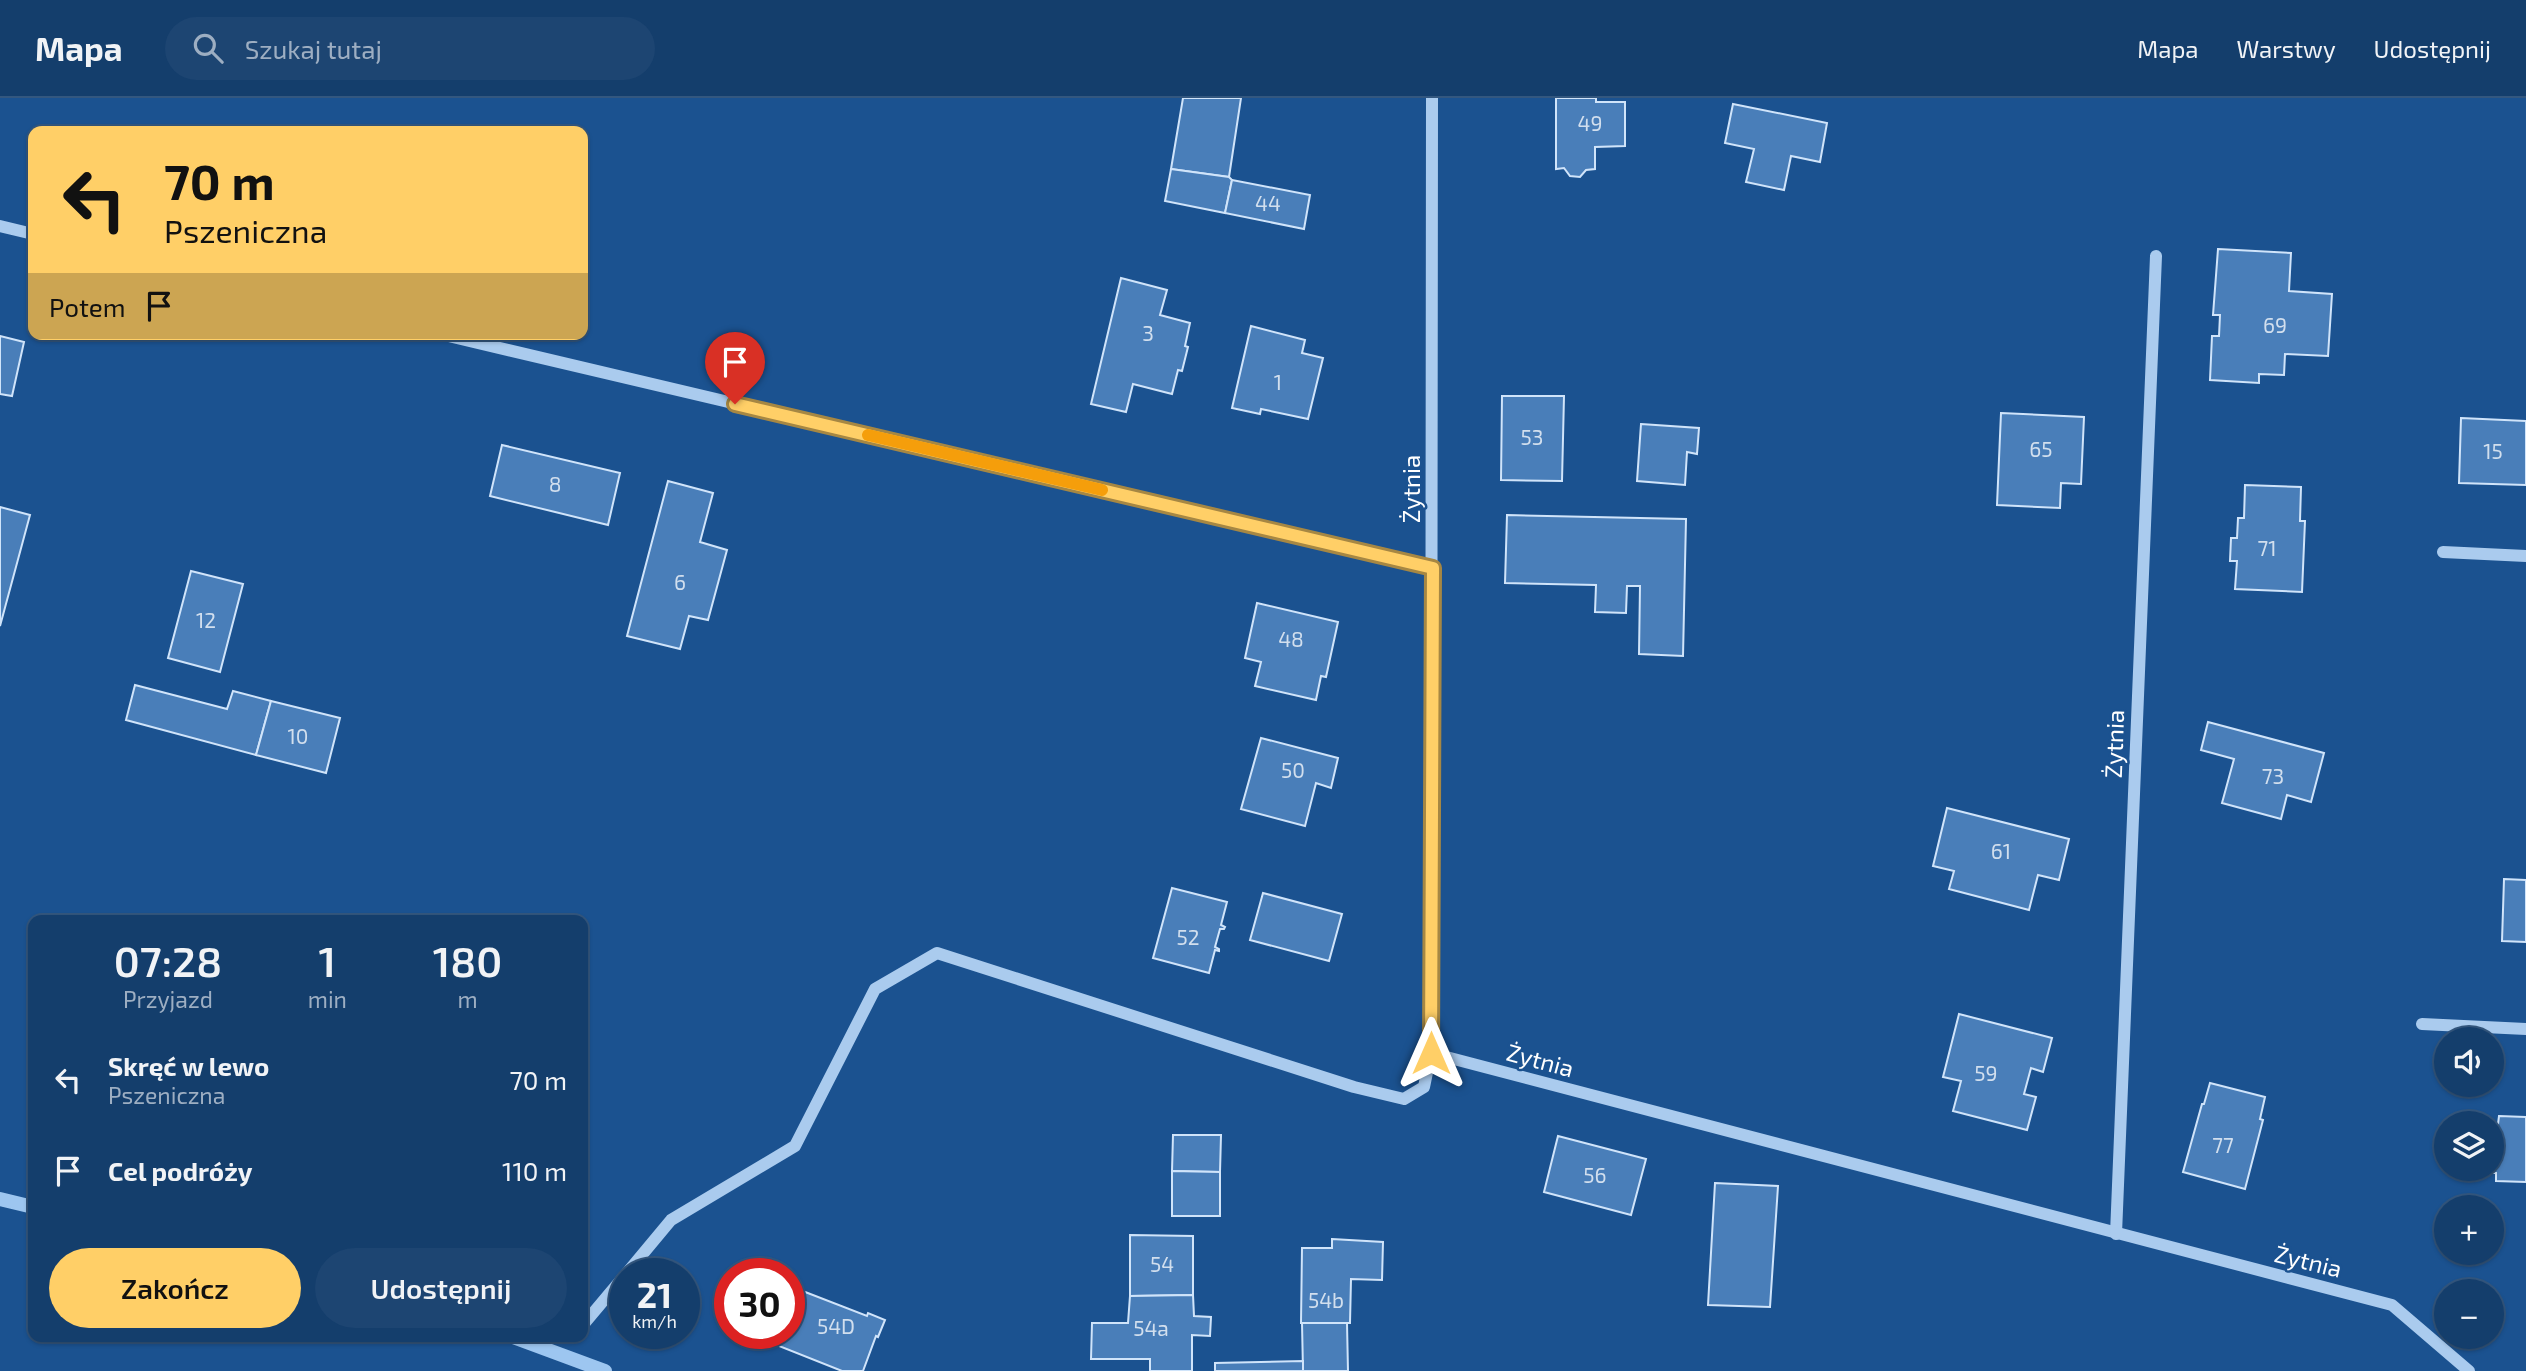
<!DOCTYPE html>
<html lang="pl">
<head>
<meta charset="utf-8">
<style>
	body { margin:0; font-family:"Exo 2",sans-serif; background:#1d4572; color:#f1f3f6; height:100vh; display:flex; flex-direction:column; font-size:26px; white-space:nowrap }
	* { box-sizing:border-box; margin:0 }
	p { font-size:23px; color:#9daec2 }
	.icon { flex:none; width:38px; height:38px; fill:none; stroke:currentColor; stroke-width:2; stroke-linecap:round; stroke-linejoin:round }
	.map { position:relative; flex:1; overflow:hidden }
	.panel { position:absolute; left:28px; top:817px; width:560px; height:427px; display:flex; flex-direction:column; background:#143e6c; border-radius:14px; box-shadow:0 2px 5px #0004,0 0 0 2px #33577f }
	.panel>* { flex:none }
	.hud { position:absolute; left:28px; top:28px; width:560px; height:214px; border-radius:14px; box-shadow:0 2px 5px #0004,0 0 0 2px #33577f; background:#ffcf67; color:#111; overflow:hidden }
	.tools { position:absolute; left:2434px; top:929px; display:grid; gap:14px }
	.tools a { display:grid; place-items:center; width:70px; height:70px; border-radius:50%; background:#143e6c; box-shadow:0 2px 5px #0004,0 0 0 2px #33577f; font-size:35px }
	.speed { position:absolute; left:609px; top:1160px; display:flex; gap:14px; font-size:35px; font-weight:700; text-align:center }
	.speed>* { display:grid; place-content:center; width:91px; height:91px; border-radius:50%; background:#143e6c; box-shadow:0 2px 5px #0004,0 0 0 2px #33577f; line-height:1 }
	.speed small { font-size:18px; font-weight:400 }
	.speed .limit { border:10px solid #d22; background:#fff; color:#111 }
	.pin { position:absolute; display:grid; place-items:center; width:60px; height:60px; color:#fff; margin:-72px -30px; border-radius:50% 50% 50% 0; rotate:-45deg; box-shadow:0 0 7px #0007 }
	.pin .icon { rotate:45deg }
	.me { position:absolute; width:77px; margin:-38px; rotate:0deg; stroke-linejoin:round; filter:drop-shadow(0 0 5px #0008) }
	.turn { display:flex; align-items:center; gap:24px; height:147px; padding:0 21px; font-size:32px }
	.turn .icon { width:91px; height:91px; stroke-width:2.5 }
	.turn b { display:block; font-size:49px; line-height:60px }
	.then { display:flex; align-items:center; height:66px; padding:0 21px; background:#0003; gap:14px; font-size:26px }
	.eta { display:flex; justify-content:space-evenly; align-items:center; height:119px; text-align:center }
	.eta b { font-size:42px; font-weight:600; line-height:49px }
	.cta { display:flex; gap:14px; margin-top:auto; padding:14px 21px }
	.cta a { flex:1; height:80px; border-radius:42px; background:#ffcf67; color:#111; font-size:28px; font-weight:600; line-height:80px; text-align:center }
	.cta a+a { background:#1d4572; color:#f1f3f6 }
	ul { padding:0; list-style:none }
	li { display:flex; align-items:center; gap:21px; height:91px; padding:0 21px }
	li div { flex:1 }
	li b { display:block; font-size:26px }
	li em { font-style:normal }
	header { display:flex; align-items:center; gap:42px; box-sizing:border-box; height:98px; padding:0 35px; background:#143e6c; border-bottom:2px solid #33577f }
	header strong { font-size:33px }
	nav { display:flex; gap:38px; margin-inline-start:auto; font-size:24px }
	.search { width:490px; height:63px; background:#1d4572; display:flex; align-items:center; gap:18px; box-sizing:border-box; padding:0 24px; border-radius:38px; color:#9daec2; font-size:26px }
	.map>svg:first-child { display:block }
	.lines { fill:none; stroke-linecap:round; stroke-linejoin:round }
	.stream { stroke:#9dc6f0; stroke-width:14 }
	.building { fill:#497eb9; stroke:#d0e4fa; stroke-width:2 }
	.minor { stroke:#aacbee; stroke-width:12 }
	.route-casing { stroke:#a68743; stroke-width:18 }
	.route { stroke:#ffcf67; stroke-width:12 }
	.slow { stroke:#f59e0b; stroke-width:12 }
	.labels { text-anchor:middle; stroke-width:5; stroke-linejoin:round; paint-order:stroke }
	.number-label { font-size:21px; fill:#d2dfee }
	.street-label { font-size:24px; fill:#fff; stroke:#1b5290 }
</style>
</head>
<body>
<header>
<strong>Mapa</strong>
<div class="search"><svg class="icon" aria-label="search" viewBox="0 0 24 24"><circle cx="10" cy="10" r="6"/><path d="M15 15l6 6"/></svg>Szukaj tutaj</div>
<nav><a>Mapa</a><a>Warstwy</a><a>Udostępnij</a></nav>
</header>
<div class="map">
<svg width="2526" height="1273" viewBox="0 0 2526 1273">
	<rect width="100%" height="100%" fill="#1b5290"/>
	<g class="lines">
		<!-- stream -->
		<g class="stream">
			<path d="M0,1101L33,1109"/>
			<path d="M513,1239L605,1273"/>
		</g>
	</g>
	<!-- building -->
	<g class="building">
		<path d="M1183,0H1241L1229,79L1171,71Z"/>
		<path d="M1556,0H1596V4H1625V48L1595,49V71L1586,72L1580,79L1570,78L1564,70L1556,71Z"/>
		<path d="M1733,6L1827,25L1820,64L1791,58L1784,92L1746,84L1754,51L1725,45Z"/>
		<path d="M1171,71L1229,79L1232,82L1225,115L1165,103Z"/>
		<path d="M1232,82L1310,97L1304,131L1225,115Z"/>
		<path d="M2218,151L2291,155L2289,193L2332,196L2328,258L2285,256L2284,277L2259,276V285L2210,282L2212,238H2219L2220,217H2213Z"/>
		<path d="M1121,180L1167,192L1160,217L1190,225L1185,248L1188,249L1182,273L1178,272L1172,296L1133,286L1126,314L1091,306Z"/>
		<path d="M1251,228L1305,242L1302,255L1323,260L1308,321L1261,311L1260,316L1232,310Z"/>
		<path d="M0,238L24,244L12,298L0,296Z"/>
		<path d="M1502,298H1564L1562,383L1501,382Z"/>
		<path d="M2001,315L2084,319L2081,386L2061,385L2060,410L1997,407Z"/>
		<path d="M2461,320L2526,323V387L2459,385Z"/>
		<path d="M1641,326L1699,330L1697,356L1687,354L1685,387L1637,383Z"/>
		<path d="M502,347L620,375L608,427L490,398Z"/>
		<path d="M668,383L713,395L700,444L727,452L708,522L689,518L680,551L627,538Z"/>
		<path d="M2245,387L2301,389L2300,423H2305L2302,494L2235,491L2237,463H2230L2231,440H2237L2238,420H2244Z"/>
		<path d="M0,409L30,417L0,528Z"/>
		<path d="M1507,417L1686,421L1683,558L1639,556L1640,488H1627L1626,515L1595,514L1596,487L1505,485Z"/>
		<path d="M191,473L243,486L220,574L168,560Z"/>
		<path d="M1257,505L1338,524L1326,579L1321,578L1316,602L1255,588L1261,564L1245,560Z"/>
		<path d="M135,587L227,611L233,593L271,603L256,657L126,622Z"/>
		<path d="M271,603L340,620L326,675L256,657Z"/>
		<path d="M2208,624L2324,655L2311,704L2287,697L2281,721L2222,705L2234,661L2201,652Z"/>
		<path d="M1261,640L1338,660L1331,690L1316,685L1305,728L1241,711Z"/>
		<path d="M1947,710L2069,741L2059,782L2038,777L2029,812L1949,791L1954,773L1933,768Z"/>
		<path d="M2504,781L2526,782V844L2502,843Z"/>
		<path d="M1172,790L1227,804L1221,827L1225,829L1224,831H1220L1215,849L1219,851V853L1215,852L1209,875L1153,860Z"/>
		<path d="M1263,795L1342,816L1329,863L1250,842Z"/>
		<path d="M1959,916L2052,940L2043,974L2031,970L2024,996L2036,999L2027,1032L1953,1013L1961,983L1943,979Z"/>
		<path d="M2210,985L2265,999L2260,1021L2263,1022L2245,1091L2183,1074L2202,1006H2204Z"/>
		<path d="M2499,1018L2526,1019V1084L2496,1083V1075L2472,1074V1071H2492V1026H2498Z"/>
		<path d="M1173,1037H1221L1220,1074L1172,1073Z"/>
		<path d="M1558,1038L1646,1061L1631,1117L1544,1094Z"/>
		<path d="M1172,1073L1220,1074V1118H1172Z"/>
		<path d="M1715,1085L1778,1088L1770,1209L1708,1207Z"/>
		<path d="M1130,1137L1193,1138V1197L1130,1198Z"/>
		<path d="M1332,1141L1383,1144L1382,1182L1351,1181L1350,1225H1301L1302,1150H1332Z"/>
		<path d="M800,1192L867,1218L868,1215L885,1222L878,1239L876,1238L863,1273H842L779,1248L784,1236H789V1207L794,1208Z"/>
		<path d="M1193,1197L1194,1218L1211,1219L1210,1238L1192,1237V1273H1150V1261H1091L1092,1225H1128L1130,1198Z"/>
		<path d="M1302,1225H1347L1348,1273H1303Z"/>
		<path d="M1303,1263V1273H1215V1265Z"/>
	</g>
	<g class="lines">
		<!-- minor -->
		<g class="minor">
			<path d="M1432,0L1431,955L2392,1207L2469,1273"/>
			<path d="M0,128L33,136"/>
			<path d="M440,236L1433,470"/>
			<path d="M2443,454L2526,458"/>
			<path d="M2422,926L2526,931"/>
			<path d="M2116,1136L2156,158"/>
			<path d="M626,1176L671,1122L795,1048L875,891L937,855L1354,989L1404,1001L1424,989L1431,955"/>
			<path d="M583,1227L625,1177"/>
		</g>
	</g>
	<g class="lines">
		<!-- route casing -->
		<g class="route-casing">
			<path id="route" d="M735,306L1433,470L1431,955"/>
		</g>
		<!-- route -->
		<use href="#route" class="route"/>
		<!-- slow -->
		<path class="slow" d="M868,337L1102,392"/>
	</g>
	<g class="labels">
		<!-- number labels -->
		<g class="number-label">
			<text x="1590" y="33">49</text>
			<text x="1268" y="113">44</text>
			<text x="2275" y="235">69</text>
			<text x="1148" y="243">3</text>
			<text x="1278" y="292">1</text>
			<text x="1532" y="347">53</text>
			<text x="2041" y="359">65</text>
			<text x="2493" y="361">15</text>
			<text x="555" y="394">8</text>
			<text x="2267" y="458">71</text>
			<text x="680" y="492">6</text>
			<text x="206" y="530">12</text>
			<text x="1291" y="549">48</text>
			<text x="298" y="646">10</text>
			<text x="1293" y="680">50</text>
			<text x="2273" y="686">73</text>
			<text x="2001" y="761">61</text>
			<text x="1188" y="847">52</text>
			<text x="1986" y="983">59</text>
			<text x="2223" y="1055">77</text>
			<text x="1595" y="1085">56</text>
			<text x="1162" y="1174">54</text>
			<text x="1326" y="1210">54b</text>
			<text x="836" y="1236">54D</text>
			<text x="1151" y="1238">54a</text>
		</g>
		<!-- street labels -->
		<g class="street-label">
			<text transform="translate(1412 391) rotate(-90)" y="8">Żytnia</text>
			<text transform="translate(2115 646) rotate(-88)" y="8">Żytnia</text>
			<text transform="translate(1540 963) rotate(15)" y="8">Żytnia</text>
			<text transform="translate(2308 1164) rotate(14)" y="8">Żytnia</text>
		</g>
	</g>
</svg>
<div class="tools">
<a><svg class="icon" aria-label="sound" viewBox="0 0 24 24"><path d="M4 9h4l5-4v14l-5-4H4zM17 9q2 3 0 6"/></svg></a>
<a><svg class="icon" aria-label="layers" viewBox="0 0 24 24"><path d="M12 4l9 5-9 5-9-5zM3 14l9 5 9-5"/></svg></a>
<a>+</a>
<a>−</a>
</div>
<div class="speed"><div>21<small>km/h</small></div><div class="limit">30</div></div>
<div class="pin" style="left:735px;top:306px;background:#d93025"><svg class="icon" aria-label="arrive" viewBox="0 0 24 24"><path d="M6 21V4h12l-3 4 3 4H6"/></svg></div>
<svg class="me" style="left:1431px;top:955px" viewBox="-20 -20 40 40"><path d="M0-17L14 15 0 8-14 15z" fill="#ffcf67" stroke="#fff" stroke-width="4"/></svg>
<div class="hud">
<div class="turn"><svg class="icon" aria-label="left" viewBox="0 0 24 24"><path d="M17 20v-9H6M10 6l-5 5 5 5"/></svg><div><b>70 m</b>Pszeniczna</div></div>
<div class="then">Potem<svg class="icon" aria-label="arrive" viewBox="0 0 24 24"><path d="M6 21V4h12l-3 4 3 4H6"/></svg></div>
</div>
<section class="panel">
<div class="eta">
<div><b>07:28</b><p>Przyjazd</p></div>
<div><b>1</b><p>min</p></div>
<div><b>180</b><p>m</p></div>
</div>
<ul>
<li><svg class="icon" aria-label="left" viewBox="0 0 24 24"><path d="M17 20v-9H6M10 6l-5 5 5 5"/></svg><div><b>Skręć w lewo</b><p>Pszeniczna</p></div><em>70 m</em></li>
<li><svg class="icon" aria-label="arrive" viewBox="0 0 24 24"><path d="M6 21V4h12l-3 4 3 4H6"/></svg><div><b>Cel podróży</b></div><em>110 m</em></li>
</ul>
<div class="cta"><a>Zakończ</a><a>Udostępnij</a></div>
</section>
</div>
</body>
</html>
